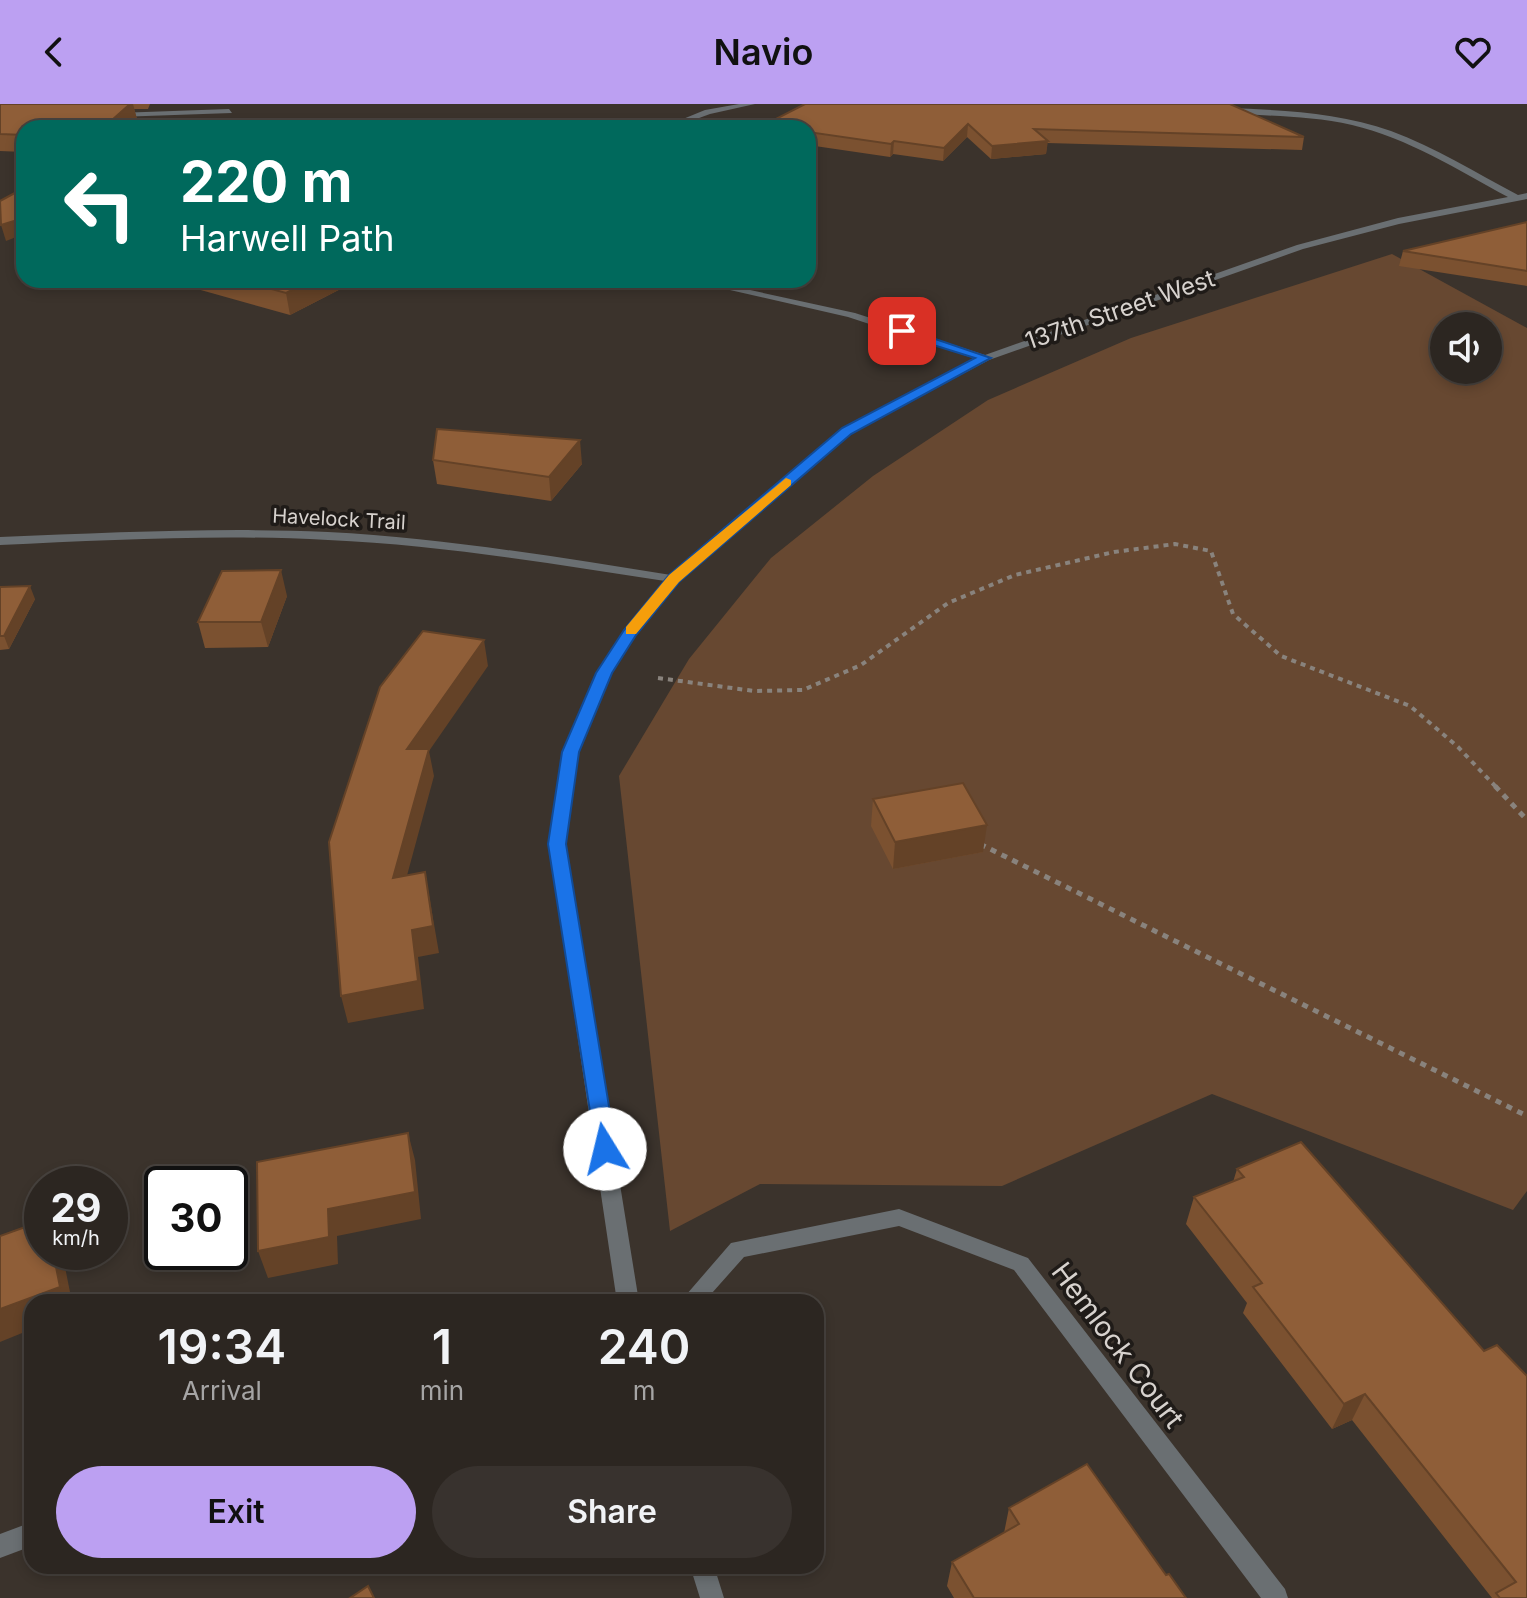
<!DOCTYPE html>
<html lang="en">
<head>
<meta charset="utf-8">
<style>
	body { margin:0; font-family:Inter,sans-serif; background:#38322e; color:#f1f3f6; height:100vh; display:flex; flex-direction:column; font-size:30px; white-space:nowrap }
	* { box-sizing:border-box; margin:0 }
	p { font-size:26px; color:#a6a5a5 }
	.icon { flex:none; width:44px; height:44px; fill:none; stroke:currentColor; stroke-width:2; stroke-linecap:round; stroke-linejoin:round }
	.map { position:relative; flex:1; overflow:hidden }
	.sheet { position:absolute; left:24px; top:1190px; width:800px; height:280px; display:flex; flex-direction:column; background:#2c2621; border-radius:24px; box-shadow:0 4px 12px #0003,0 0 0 2px #48433f }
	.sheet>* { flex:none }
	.hud { position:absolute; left:16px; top:16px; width:800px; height:168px; border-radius:24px; box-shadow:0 4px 12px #0003,0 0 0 2px #48433f; background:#00695c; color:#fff; overflow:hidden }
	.tools { position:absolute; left:1430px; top:208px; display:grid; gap:16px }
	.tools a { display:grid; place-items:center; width:72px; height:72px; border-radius:50%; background:#2c2621; box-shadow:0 4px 12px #0003,0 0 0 2px #48433f; font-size:40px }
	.speed { position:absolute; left:24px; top:1062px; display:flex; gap:16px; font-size:40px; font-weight:700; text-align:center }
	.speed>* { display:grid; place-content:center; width:104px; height:104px; border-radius:50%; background:#2c2621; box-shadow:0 4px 12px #0003,0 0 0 2px #48433f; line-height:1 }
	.speed small { font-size:20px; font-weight:400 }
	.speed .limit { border:4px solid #111; border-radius:12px; background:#fff; color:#111 }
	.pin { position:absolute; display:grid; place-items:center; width:68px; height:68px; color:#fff; margin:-34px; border-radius:16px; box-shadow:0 4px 12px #0006 }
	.me { position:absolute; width:88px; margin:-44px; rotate:351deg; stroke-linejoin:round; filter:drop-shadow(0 0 6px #0008) }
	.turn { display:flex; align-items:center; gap:28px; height:168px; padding:0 32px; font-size:36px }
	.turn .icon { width:104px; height:104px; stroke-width:2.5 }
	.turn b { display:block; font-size:56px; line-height:68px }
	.eta { display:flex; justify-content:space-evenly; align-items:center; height:136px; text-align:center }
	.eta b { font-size:48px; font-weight:600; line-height:56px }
	.primary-button { display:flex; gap:16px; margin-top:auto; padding:16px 32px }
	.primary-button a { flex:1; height:92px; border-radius:48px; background:#bca0f2; color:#111; font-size:32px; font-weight:600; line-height:92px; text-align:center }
	.primary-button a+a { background:#38322e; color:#f1f3f6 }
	header { display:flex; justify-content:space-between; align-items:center; height:104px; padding:0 32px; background:#bca0f2; color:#111; font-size:36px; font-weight:600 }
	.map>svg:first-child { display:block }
	.green { fill:#674831; fill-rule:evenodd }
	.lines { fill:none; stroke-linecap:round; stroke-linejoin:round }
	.path-far1 { stroke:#89837d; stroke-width:4; stroke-dasharray:5 5; stroke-linecap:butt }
	.path { stroke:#89837d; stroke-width:5; stroke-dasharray:6 6; stroke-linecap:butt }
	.street { fill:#6a6f72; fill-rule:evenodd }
	.wall { fill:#7b5130 }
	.shaded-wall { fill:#644227 }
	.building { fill:#8f5e38; stroke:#644227; stroke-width:2 }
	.route { fill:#1a73e8; stroke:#114b97; stroke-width:2 }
	.slow { fill:#f59e0b }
	.labels { text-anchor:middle; stroke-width:7; stroke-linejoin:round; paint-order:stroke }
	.far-street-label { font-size:20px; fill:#d7d2ce; stroke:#1f1b18 }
	.street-label { font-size:24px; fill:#d7d2ce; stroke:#1f1b18 }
	.near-street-label { font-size:28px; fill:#d7d2ce; stroke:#1f1b18 }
</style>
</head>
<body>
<header><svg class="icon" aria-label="back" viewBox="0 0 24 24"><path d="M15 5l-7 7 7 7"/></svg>Navio<svg class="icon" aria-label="heart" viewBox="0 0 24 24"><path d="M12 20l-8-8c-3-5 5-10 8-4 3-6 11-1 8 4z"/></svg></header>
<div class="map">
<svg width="1527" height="1494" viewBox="0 0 1527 1494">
	<rect width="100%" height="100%" fill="#3b332c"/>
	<!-- green -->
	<path class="green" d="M1392,150L1527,224V1087L1513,1106L1212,990L1002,1082L760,1080L670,1127L619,672L689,555L771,454L873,372L988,296L1131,234ZM1444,222H1488V266H1444Z"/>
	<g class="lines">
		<!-- path-far1 -->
		<path class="path-far1" d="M658,574L754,587L803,586L861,561L948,499L1015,471L1114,448L1175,440L1211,447L1233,510L1281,552L1410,602L1458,643L1497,684"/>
		<!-- path -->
		<g class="path">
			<path d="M1495,682L1527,716"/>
			<path d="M980,740L1527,1012"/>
		</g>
		<!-- street -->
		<g class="street">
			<path d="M739,0H755L710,10L672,24H661L705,6Z"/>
			<path d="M1226,4C1281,6 1338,8 1391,27C1435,43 1476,69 1518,91L1527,89V95L1399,120L1303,145L989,256L851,329L679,478L635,531L611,569L578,648L565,740L639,1198H617L549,740L564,648L597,569L624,526L665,477C553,460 441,441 328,436C219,430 109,436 0,441V433C109,429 219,423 328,428C443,434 557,453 671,471L843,325L976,255L848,213L686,176H704L855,209L985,251L1297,141L1398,114L1508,93C1458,66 1408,34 1352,21C1309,11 1266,13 1223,8Z"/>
			<path d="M229,5L232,9L117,13L113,11L117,9Z"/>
			<path d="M899,1105L1028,1154L1285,1485L1288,1494H1261L1014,1166L899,1122L744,1153L704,1198H680L731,1139Z"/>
			<path d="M32,1418V1442L0,1454V1430Z"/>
			<path d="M690,1462H714L724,1494H700Z"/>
		</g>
	</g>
	<!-- wall -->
	<g class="wall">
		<path d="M0,0H150L148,5H134L137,15L127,24H24V48L0,47Z"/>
		<path d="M804,0L1304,33L1302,46L1047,39L1046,50L991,55L967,33L943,57L893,50L890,53L808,41V24H762V22Z"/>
		<path d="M1527,118V182L1399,162L1403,147Z"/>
		<path d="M188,176H358L290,211L190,183Z"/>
		<path d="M433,356L582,360L551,397L437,380Z"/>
		<path d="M0,483L35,495L9,545L0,546Z"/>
		<path d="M287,492L268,543L205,544L198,518Z"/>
		<path d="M873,695L983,748L893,765L871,722Z"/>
		<path d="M1301,1038L1527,1494H1492L1352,1316L1332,1325L1243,1209L1247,1199L1186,1120L1194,1093L1233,1078L1237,1065Z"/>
		<path d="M1009,1404L1166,1471L1186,1494H954L947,1482L952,1458L1004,1429Z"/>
	</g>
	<!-- shaded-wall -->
	<g class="shaded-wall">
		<path d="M130,0H133L137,15L127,24H103Z"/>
		<path d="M968,20L967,33L943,57L944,44Z"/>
		<path d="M894,37L893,50L890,53L891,40Z"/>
		<path d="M1048,37L1046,50L991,55L992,42Z"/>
		<path d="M24,114V130L6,137L1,121Z"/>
		<path d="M312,176H358L290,211L286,189Z"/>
		<path d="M580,336L582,360L551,397L549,373Z"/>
		<path d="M281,466L287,492L268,543L261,518Z"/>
		<path d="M30,482L35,495L9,545L4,532Z"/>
		<path d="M484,536L488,562L429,647L434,672L399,801L393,774L407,645Z"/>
		<path d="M987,721L983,748L893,765L895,738Z"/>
		<path d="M425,768L439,849L418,853L424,905L348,919L341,892Z"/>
		<path d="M408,1029L415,1056L421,1115L337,1132L338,1160L268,1174L258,1147L328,1105Z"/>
		<path d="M53,1148H62L72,1198H32V1225L0,1238V1205Z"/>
		<path d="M1365,1290L1352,1316L1332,1325L1344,1300Z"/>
	</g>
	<!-- building -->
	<g class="building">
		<path d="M0,0H130L103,24H24V31L0,30Z"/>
		<path d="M805,0H1230L1304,33L1034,25L1048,37L992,42L968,20L944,44L894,37L891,40L808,28V24H777L762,22Z"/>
		<path d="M24,84V114L1,121L0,97Z"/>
		<path d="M1527,118V167L1403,147Z"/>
		<path d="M238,176H312L286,189Z"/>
		<path d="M437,325L580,336L549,373L433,356Z"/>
		<path d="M281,466L261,518H198L222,467Z"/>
		<path d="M30,482L4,532H0V483Z"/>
		<path d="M423,527L484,536L407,645H429L393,774L425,768L433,822L412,826L418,877L341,892L329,738L380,583Z"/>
		<path d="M963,679L987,721L895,738L873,695Z"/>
		<path d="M408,1029L415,1088L328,1105L329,1133L258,1147L257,1058Z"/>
		<path d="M1301,1038L1484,1247L1497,1241L1527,1272V1494H1500L1496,1489L1516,1478L1365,1290L1344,1300L1253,1183L1262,1179L1194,1093L1244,1073L1237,1065Z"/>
		<path d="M42,1117V1148H53L60,1183L0,1205V1132Z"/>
		<path d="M1087,1360L1166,1471L1169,1470L1186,1494H974L952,1458L1019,1420L1009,1404Z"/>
		<path d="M368,1482L374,1494H350Z"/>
	</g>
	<!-- route -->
	<path class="route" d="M898,225H906L991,254L851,330L679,478L636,531L612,569L579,648L566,740L616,1045L612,1052L605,1054L597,1052L548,740L562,648L596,569L624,526L669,471L842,324L975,254L898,230Z"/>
	<!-- slow -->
	<path class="slow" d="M786,374L791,376V381L679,478L636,530H626V523L669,471Z"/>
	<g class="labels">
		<!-- far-street labels -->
		<g class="far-street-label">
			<text transform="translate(339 415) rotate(3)" y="7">Havelock Trail</text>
		</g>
		<!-- street labels -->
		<g class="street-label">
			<text transform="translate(1120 206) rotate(-19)" y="8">137th Street West</text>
		</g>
		<!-- near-street labels -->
		<g class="near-street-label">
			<text transform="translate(1118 1241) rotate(53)" y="10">Hemlock Court</text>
		</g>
	</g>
</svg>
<div class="tools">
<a><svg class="icon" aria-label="sound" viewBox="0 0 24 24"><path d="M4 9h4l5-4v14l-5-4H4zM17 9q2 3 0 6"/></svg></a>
</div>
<div class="speed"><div>29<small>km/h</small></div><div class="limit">30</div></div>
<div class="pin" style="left:902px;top:227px;background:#d93025"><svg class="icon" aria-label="arrive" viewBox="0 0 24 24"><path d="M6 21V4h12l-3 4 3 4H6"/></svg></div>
<svg class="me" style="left:605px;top:1045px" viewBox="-20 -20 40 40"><circle r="19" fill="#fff"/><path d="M0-13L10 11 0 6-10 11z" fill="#1a73e8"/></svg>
<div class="hud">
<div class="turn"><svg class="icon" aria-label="left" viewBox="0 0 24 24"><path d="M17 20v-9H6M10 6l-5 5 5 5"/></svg><div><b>220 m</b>Harwell Path</div></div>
</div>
<section class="sheet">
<div class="eta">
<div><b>19:34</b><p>Arrival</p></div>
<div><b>1</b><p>min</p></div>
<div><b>240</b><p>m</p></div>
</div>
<div class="primary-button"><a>Exit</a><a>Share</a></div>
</section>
</div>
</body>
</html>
